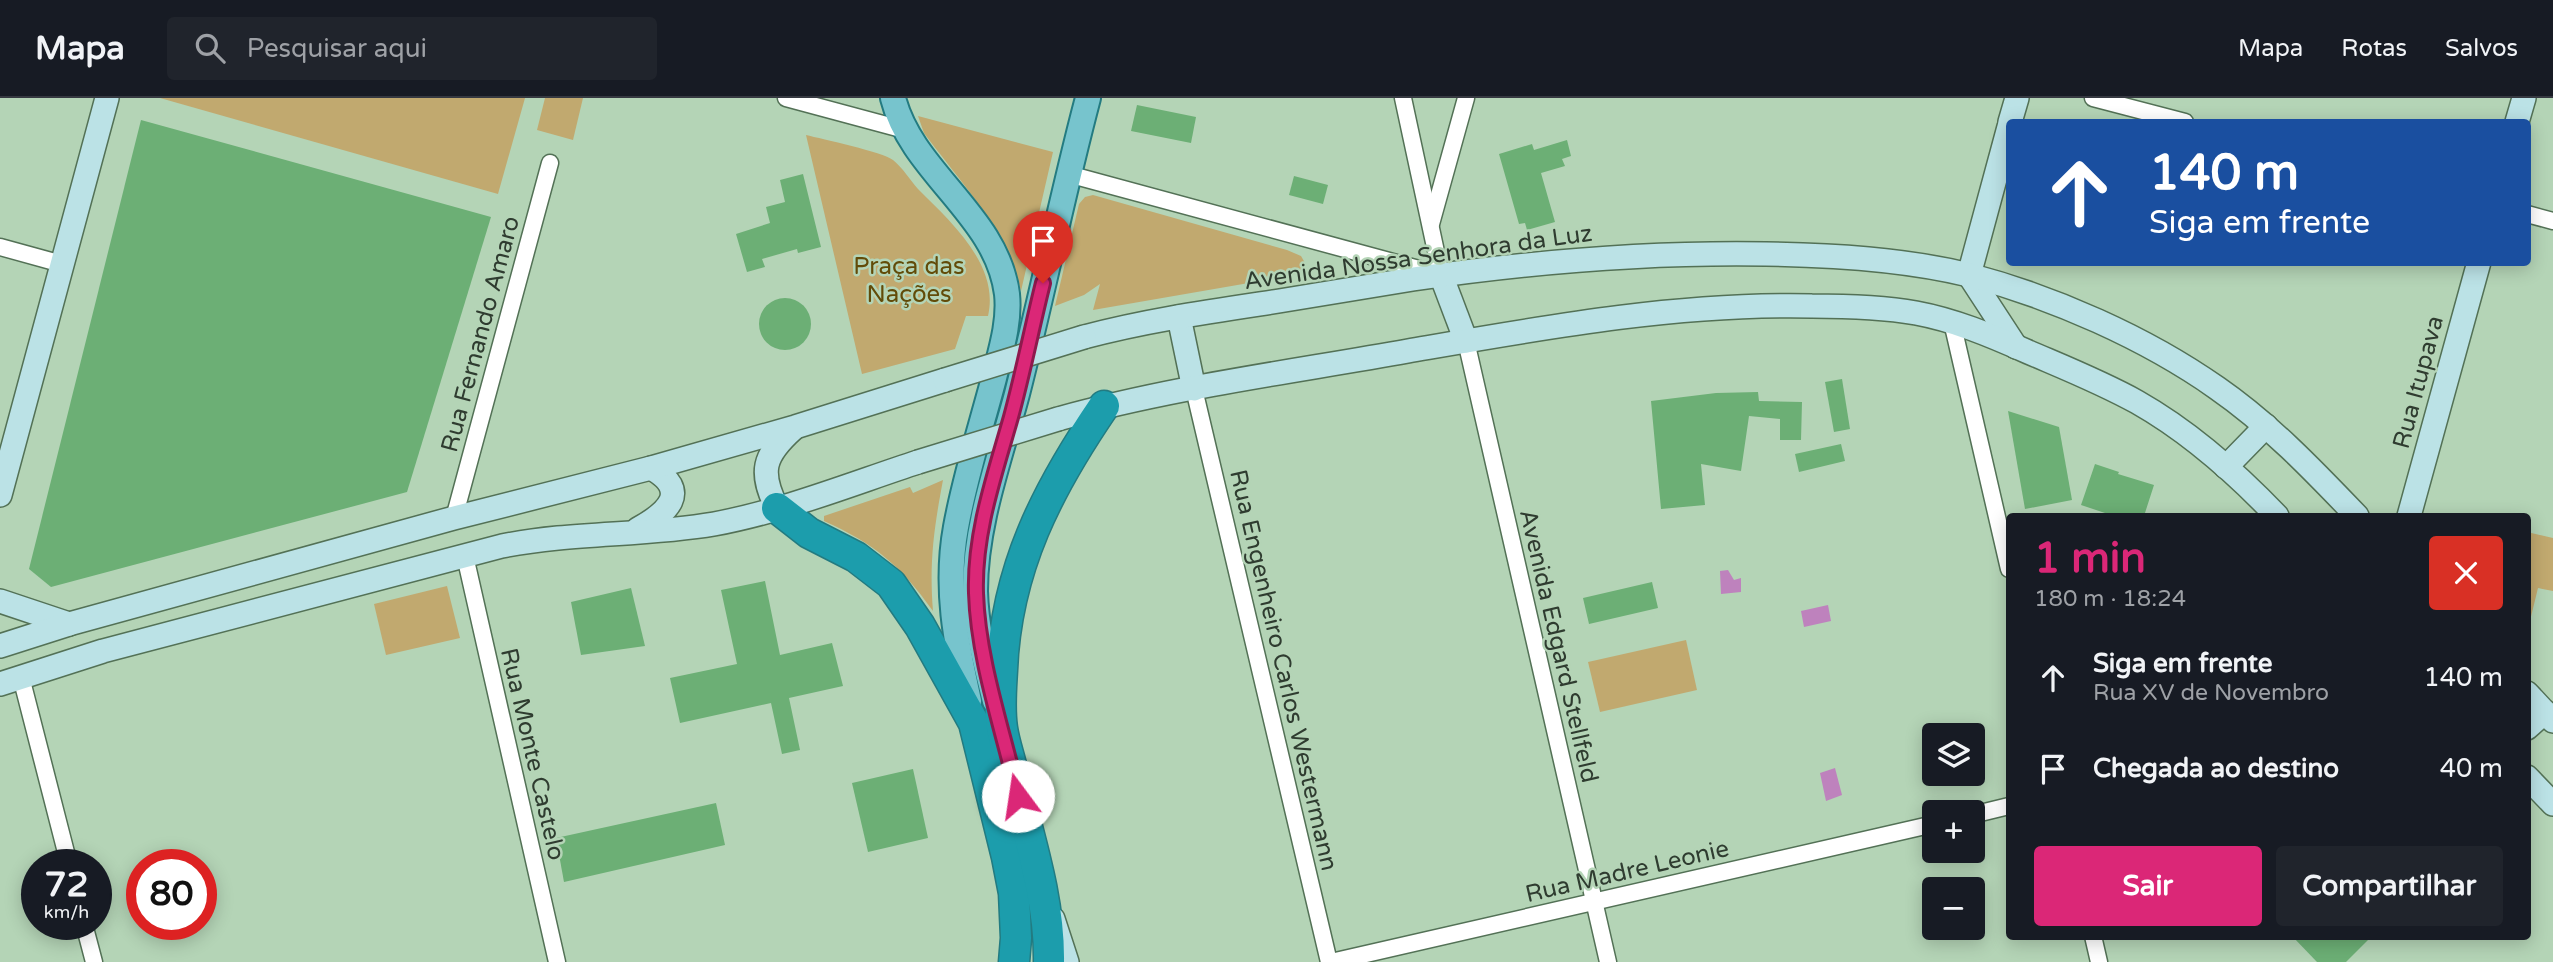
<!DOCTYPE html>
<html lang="pt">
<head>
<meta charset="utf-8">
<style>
	body { margin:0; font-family:"Varela Round",sans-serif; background:#20242c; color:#f1f3f6; height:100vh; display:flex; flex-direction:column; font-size:26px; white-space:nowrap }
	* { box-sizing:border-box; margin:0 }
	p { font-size:23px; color:#9ea1a6 }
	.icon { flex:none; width:38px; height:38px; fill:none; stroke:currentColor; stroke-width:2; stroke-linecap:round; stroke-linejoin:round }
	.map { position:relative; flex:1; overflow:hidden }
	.panel { position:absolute; left:2006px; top:415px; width:525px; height:427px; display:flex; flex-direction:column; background:#171b24; border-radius:7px; box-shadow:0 4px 18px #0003 }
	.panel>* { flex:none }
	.top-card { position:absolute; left:2006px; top:21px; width:525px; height:147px; border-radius:7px; box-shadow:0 4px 18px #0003; background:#1a4fa0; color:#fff; overflow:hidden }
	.controls { position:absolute; left:1922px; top:625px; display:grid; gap:14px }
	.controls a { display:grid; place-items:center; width:63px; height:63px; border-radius:7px; background:#171b24; box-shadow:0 4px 18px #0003; font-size:35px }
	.speed { position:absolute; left:21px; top:751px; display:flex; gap:14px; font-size:35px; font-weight:700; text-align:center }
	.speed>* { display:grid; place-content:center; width:91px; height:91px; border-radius:50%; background:#171b24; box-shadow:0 4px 18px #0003; line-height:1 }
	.speed small { font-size:18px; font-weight:400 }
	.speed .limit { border:10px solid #d22; background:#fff; color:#111 }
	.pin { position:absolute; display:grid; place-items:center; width:60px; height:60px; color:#fff; margin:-72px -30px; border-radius:50% 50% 50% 0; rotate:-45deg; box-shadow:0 0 7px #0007 }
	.pin .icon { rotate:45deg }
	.me { position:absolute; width:77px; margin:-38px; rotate:346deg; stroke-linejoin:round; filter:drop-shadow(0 0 5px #0008) }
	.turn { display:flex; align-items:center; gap:24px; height:147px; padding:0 28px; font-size:32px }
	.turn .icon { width:91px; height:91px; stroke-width:2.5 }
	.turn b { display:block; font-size:49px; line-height:60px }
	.round { display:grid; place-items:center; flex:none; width:74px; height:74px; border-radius:7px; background:#20242c }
	.head { display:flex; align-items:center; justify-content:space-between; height:119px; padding:0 28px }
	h1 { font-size:42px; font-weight:700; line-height:52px; color:#db2777 }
	.action { display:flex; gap:14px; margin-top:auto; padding:14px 28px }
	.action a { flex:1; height:80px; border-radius:7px; background:#db2777; color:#fff; font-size:28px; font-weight:700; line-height:80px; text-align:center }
	.action a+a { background:#20242c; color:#f1f3f6 }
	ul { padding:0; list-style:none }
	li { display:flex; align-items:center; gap:21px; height:91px; padding:0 28px }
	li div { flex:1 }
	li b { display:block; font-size:26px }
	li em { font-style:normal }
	header { display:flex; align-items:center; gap:42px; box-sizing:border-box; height:98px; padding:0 35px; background:#171b24; border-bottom:2px solid #363941 }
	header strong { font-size:33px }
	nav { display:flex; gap:38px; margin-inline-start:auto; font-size:24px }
	.search { width:490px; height:63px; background:#20242c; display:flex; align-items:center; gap:18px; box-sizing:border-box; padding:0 24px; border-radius:7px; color:#9ea1a6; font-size:26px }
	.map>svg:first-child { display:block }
	.green { fill:#c1a96f }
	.water { fill:#be82bd }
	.building { fill:#6caf75 }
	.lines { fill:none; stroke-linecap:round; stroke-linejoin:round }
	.street-casing { stroke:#537156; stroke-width:19 }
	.secondary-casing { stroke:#537156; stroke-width:26 }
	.primary-casing { stroke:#237b81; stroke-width:28 }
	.highway-casing { stroke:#237b81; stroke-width:33 }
	.street { stroke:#fff; stroke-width:16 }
	.secondary { stroke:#bbe2e6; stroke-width:23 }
	.primary { stroke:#77c4cd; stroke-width:24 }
	.highway { stroke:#1c9dac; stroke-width:30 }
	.secondary-bridge-casing { stroke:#537156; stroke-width:26; stroke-linecap:butt }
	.secondary-bridge { stroke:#bbe2e6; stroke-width:23 }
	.route-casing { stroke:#8e194d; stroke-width:18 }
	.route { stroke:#db2777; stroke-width:12 }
	.labels { text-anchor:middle; stroke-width:5; stroke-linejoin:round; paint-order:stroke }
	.street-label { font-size:24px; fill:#2f3c30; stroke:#b4d4b6 }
	.park-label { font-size:24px; fill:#624b08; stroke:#b4d4b6 }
</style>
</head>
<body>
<header>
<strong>Mapa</strong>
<div class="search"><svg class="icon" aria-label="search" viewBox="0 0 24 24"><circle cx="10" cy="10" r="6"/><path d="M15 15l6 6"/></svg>Pesquisar aqui</div>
<nav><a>Mapa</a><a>Rotas</a><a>Salvos</a></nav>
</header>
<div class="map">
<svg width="2553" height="864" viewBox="0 0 2553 864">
	<rect width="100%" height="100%" fill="#b4d4b6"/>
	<!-- green -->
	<g class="green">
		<path d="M160,0H525L498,96Z"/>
		<path d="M545,0H583L573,42L537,32Z"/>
		<path d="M918,18L1053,54L1021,193C1006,131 961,85 924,35Z"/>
		<path d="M806,37C822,41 883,54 893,62C903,70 910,82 918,91C950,123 1000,167 988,218H966L955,251L862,276Z"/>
		<path d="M1093,97L1287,152L1301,158L1305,165L1303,172L1290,178L1093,212L1100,186L1084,197L1055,208L1079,106L1085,99Z"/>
		<path d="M943,382C934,430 929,464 933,513C900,467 875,446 824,423V418L910,389L913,395Z"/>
		<path d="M2527,434L2553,440V493L2538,490L2527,535Z"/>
		<path d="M447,488L460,540L386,557L374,506Z"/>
		<path d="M1686,542L1697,592L1600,614L1588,564Z"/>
	</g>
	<!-- water -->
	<g class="water">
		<path d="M1728,472L1734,482L1741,480V494L1721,496L1720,473Z"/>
		<path d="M1828,507L1831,523L1804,529L1801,513Z"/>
		<path d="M1835,670L1842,697L1826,703L1820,675Z"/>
	</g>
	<!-- building -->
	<g class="building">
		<path d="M1137,7L1196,19L1191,45L1131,33Z"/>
		<path d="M141,22L491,119L407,394L51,489L29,471Z"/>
		<path d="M1567,42L1571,58L1562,61L1565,68L1541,75L1555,124L1527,132L1525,125L1519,126L1499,56L1532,46L1534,52Z"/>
		<path d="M803,76L821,149L798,155L797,151L762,161L765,169L747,174L736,136L770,125L766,109L785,104L780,82Z"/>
		<path d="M1294,78L1328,87L1323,106L1289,97Z"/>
		<circle cx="785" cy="226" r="26"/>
		<path d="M1842,281L1850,331L1834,334L1825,284Z"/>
		<path d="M1758,294L1759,303L1802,304L1801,342H1780V321L1749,318L1741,373L1701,366L1705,407L1661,411L1651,303L1716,295Z"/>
		<path d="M2008,313L2059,329L2072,402L2025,411Z"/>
		<path d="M1841,346L1845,363L1799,374L1795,356Z"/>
		<path d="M2095,366L2119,374L2118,376L2154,387L2144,418H2114L2081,407Z"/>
		<path d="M765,483L780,557L832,545L843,588L789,600L800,652L782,656L771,605L680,625L670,580L737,566L721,492Z"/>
		<path d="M1652,484L1658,510L1589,526L1583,500Z"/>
		<path d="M631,490L645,548L581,557L571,504Z"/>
		<path d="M913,671L928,740L868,754L852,685Z"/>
		<path d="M716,705L725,747L564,784L556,740Z"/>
		<path d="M2292,838H2372L2346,864H2317Z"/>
	</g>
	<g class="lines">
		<!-- street casing -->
		<g class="street-casing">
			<g id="street">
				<path d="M786,0L905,32"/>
				<path d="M2093,0L2185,24"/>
				<path d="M1068,76L1441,177L1403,0"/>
				<path d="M2527,116L2553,123"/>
				<path d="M1431,126L1466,0"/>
				<path d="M0,149L62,166"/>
				<path d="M1952,224L2009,471"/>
				<path d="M1466,243L1608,864"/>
				<path d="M1194,291L1329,864"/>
				<path d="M454,420L550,65"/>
				<path d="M465,458L557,864"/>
				<path d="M21,579L69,766"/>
				<path d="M1972,717L2009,708"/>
				<path d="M84,826L94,864"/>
				<path d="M2093,838L2099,864"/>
				<path d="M1331,864L1934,726"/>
			</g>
		</g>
		<!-- secondary casing -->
		<g class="secondary-casing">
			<g id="secondary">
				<path d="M2010,24L2017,0"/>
				<path d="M2517,24L2524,0"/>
				<path d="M1441,177L1466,243"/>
				<path d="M1969,177L2009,29"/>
				<path d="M1969,177L2016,249"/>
				<path d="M1179,219L1194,291"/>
				<path d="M1084,239C1148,222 1213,213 1279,203C1324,196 1368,188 1413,181C1530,164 1648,154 1766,156C1833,157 1904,161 1969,177C2053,199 2146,240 2217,290C2269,326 2313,372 2357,418"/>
				<path d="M1058,321C1173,289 1291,274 1408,253C1541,230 1677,205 1812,208C1847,208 1882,209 1916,215C1954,222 1990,237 2026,253C2063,269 2101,284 2137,304C2190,334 2236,375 2277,418"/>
				<path d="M2226,369L2266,328"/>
				<path d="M0,397L107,0"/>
				<path d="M777,410C759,374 763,358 793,331"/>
				<path d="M2409,418L2479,164"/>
				<path d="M638,431C667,415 692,393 651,370"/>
				<path d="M0,503L69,526"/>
				<path d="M0,548L69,526L454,420L651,370L795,329L945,282"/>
				<path d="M0,586L103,553L502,448C572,434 644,438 714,426C784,413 851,386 918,364"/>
				<path d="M2527,595L2553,623"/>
				<path d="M2527,630L2545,614"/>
				<path d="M2527,679L2553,706"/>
				<path d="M1053,821L1067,864"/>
			</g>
		</g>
		<!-- primary casing -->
		<g class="primary-casing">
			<g id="primary">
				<path d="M893,0C912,75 997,117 1007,196C1010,224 1001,252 994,280C981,329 965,379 956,429C945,489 956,545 969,603"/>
				<path d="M995,603C986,567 976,531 975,493C975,426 1000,360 1017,296C1042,198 1062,98 1088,0"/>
			</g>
		</g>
		<!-- highway casing -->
		<g class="highway-casing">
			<g id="highway">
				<path d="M777,410L809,435L856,459L891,486L920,528L974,625L1007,759L1014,795L1016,840L1014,864"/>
				<path d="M1049,864C1050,799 1027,734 1012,671C1009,658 1004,644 1002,630C999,611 1001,590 1002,572C1006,470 1048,390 1104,308"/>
			</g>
		</g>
		<!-- street -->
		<use href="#street" class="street"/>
		<!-- secondary -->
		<use href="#secondary" class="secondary"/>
		<!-- primary -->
		<use href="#primary" class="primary"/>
		<!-- highway -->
		<use href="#highway" class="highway"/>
		<!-- secondary-bridge casing -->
		<g class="secondary-bridge-casing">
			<g id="secondary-bridge">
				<path d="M945,282L1084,239"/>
				<path d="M918,364L1058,321"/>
			</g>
		</g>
		<!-- secondary-bridge -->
		<use href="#secondary-bridge" class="secondary-bridge"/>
	</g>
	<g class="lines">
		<!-- route casing -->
		<g class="route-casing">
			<path id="route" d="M1018,698C1003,632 978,562 976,495C974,435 995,376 1011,319C1023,275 1032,229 1043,185"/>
		</g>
		<!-- route -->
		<use href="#route" class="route"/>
	</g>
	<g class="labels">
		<!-- street labels -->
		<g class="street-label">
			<text transform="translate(1418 159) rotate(-8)" y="8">Avenida Nossa Senhora da Luz</text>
			<text transform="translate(480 236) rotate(-75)" y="8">Rua Fernando Amaro</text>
			<text transform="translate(2418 284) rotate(-75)" y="8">Rua Itupava</text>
			<text transform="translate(1559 548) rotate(77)" y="8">Avenida Edgard Stellfeld</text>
			<text transform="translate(1284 572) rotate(77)" y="8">Rua Engenheiro Carlos Westermann</text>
			<text transform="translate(533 656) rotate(77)" y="8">Rua Monte Castelo</text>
			<text transform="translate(1627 773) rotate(-13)" y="8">Rua Madre Leonie</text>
		</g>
		<!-- park labels -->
		<g class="park-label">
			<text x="909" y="176">Praça das<tspan x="909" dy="28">Nações</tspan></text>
		</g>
	</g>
</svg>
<div class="controls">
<a><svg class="icon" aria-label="layers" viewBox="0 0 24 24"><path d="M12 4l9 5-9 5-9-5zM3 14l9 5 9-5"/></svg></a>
<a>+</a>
<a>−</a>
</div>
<div class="speed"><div>72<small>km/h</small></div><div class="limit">80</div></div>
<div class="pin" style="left:1043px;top:185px;background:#d93025"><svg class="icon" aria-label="arrive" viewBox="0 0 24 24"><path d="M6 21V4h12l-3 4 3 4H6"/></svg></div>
<svg class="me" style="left:1018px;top:698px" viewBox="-20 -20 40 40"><circle r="19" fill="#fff"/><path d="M0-13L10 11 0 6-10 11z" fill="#db2777"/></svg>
<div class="top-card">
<div class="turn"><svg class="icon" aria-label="ahead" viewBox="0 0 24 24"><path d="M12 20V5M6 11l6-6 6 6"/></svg><div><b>140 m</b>Siga em frente</div></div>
</div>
<section class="panel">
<div class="head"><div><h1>1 min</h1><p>180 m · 18:24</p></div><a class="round" style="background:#d93025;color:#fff"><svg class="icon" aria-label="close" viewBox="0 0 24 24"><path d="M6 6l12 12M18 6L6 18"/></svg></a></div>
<ul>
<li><svg class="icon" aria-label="ahead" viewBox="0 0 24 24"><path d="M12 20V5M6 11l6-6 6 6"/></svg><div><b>Siga em frente</b><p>Rua XV de Novembro</p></div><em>140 m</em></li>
<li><svg class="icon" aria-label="arrive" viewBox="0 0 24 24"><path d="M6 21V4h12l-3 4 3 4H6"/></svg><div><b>Chegada ao destino</b></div><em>40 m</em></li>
</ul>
<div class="action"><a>Sair</a><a>Compartilhar</a></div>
</section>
</div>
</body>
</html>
